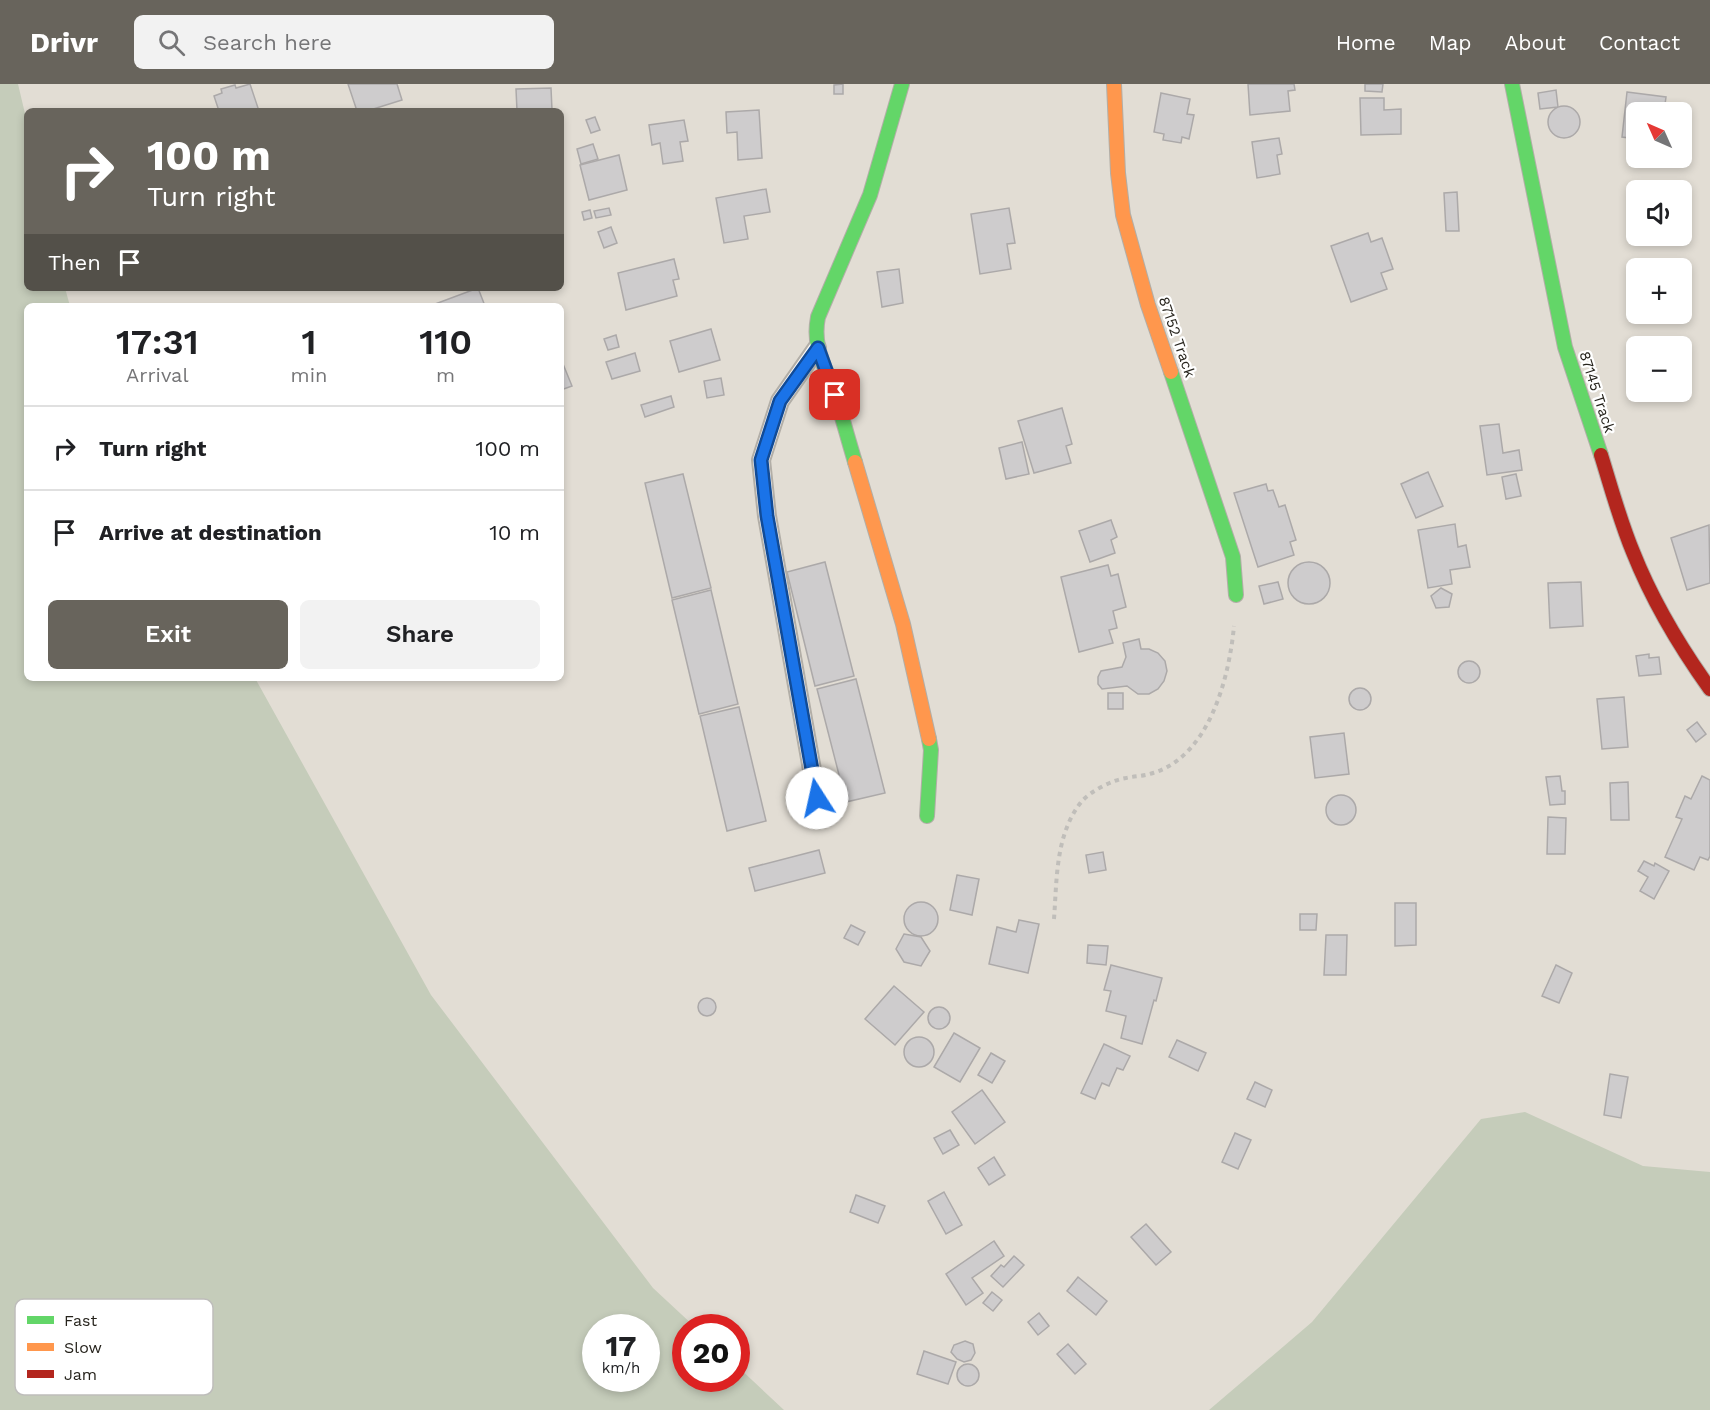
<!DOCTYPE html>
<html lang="en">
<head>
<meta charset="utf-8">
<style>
	body { margin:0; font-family:"Work Sans",sans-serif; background:#f2f2f2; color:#202124; height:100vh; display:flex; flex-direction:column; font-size:22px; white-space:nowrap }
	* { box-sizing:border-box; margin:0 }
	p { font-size:20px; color:#757577 }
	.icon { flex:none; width:33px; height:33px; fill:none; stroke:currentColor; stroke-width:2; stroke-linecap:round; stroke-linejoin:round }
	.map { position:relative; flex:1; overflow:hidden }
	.details { position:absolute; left:24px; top:219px; width:540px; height:378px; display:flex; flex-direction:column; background:#fff; border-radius:9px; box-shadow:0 3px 9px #0003 }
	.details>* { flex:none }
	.banner { position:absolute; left:24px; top:24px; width:540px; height:183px; border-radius:9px; box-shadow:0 3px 9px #0003; background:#68645c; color:#fff; overflow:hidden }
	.needle { width:39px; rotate:315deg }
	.buttons { position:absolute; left:1626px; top:18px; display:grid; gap:12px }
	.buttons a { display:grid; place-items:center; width:66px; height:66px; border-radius:9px; background:#fff; box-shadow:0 3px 9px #0003; font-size:30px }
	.speed { position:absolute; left:582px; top:1230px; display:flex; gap:12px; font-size:30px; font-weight:700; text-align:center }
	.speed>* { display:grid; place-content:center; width:78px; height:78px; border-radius:50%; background:#fff; box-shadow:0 3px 9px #0003; line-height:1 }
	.speed small { font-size:15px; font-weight:400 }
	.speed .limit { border:9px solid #d22; background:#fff; color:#111 }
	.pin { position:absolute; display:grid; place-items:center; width:51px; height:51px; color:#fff; margin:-26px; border-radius:12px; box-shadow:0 3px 9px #0006 }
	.me { position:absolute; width:66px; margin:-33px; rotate:350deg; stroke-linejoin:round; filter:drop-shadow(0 0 4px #0008) }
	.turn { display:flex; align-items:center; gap:21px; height:126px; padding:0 24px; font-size:27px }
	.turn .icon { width:78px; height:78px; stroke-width:2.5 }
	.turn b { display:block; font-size:42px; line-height:51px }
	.then { display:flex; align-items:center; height:57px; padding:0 24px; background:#0003; gap:12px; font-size:22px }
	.eta { display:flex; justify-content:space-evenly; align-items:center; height:102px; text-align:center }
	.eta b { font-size:36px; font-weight:600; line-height:42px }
	.button { display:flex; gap:12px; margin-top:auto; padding:12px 24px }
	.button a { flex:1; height:69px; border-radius:9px; background:#68645c; color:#fff; font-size:24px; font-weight:600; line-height:69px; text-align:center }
	.button a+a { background:#f2f2f2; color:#202124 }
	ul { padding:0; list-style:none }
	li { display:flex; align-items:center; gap:18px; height:84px; padding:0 24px; border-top:2px solid #e0e0e0 }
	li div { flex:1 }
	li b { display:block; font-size:22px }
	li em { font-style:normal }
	header { display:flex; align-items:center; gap:36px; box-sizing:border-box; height:84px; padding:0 30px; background:#68645c; color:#fff }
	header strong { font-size:28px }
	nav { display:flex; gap:33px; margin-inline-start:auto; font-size:21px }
	.search { width:420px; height:54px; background:#f2f2f2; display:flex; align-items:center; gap:15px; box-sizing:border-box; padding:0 21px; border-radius:9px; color:#757577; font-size:22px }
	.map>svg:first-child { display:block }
	.green { fill:#c5ccba; fill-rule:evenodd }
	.building { fill:#cecccd; stroke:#aca9a9; stroke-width:1.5 }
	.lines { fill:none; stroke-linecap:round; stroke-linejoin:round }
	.lane-casing { stroke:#b2aea7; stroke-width:20 }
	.fast-casing { stroke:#b2aea7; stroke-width:16 }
	.slow-casing { stroke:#b2aea7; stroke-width:16 }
	.jam-casing { stroke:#b2aea7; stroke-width:16 }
	.path { stroke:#c0beba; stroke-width:4; stroke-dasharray:4.5 4.5; stroke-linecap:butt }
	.lane { stroke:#fbfaf9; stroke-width:16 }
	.fast { stroke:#63d668; stroke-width:14 }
	.slow { stroke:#ff974d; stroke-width:14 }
	.jam { stroke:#b3261e; stroke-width:14 }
	.route-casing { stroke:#114b97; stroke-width:15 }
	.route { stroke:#1a73e8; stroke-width:10 }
	.labels { text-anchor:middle; stroke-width:4.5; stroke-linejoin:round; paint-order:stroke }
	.street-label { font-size:15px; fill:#26231c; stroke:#fff }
	.key { fill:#fff; stroke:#bebdbb; stroke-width:1.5 }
	.key-label { font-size:16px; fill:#26231c }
</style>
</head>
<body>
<header>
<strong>Drivr</strong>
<div class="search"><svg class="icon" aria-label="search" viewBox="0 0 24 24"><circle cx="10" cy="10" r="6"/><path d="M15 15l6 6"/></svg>Search here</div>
<nav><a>Home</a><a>Map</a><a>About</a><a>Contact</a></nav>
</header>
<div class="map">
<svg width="1710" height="1326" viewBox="0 0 1710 1326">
	<rect width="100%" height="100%" fill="#e2ddd4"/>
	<!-- green -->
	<g class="green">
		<path d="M0,0H18L27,38V204H65L70,222H27V594H255L431,911L653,1204L695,1243L686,1244V1294H736L737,1282L784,1326H0ZM596,1244H646V1294H596Z"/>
		<path d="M1525,1028L1643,1082L1710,1088V1326H1209L1312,1238L1481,1035Z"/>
	</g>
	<!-- building -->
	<g class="building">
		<path d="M250,0L259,27H219L214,12L222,9L221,5L235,1L236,4Z"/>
		<path d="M348,0H397L402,16L367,27H357Z"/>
		<path d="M843,0V10H834V1Z"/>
		<path d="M1248,0H1294L1295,6L1288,7L1290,27L1250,31Z"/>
		<path d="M1365,0H1383L1382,8L1365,7Z"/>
		<path d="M551,4L552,26L517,27L516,5Z"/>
		<path d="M1556,6L1558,23L1540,25L1538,9Z"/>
		<path d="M1627,8L1666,13L1664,28H1636V55L1622,53Z"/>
		<path d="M1161,9L1190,15L1187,30L1194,31L1189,55L1182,53L1181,59L1163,56L1164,50L1154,48Z"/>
		<path d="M1360,14H1384V26L1401,25V50L1361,51Z"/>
		<circle cx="1564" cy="38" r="16"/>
		<path d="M759,26L762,74L738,76L737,48L727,49L726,28Z"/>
		<path d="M595,33L600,46L591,49L586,36Z"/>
		<path d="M684,36L688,57L680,58L683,77L663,80L660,59L652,61L649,41Z"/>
		<path d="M1279,54L1282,70L1277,71L1280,90L1257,94L1252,58Z"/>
		<path d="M593,60L598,75L581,80L577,65Z"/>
		<path d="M619,71L627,106L589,116L580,81Z"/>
		<path d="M766,105L770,128L744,132L748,155L724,159L716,114Z"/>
		<path d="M1457,108L1459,147H1446L1444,109Z"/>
		<path d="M609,124L611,131L596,134L594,127Z"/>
		<path d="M1009,124L1015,159L1007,160L1011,185L980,190L971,130Z"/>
		<path d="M590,126L592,134L584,136L582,128Z"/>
		<path d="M611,143L617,159L604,164L598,148Z"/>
		<path d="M1368,149L1371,158L1382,154L1393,185L1381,189L1387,205L1351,218L1331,162Z"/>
		<path d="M674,175L679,195L673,196L677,212L626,226L618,189Z"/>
		<path d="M899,185L903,219L882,223L877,188Z"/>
		<path d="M478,204L485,222H435V220Z"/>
		<path d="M711,245L720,276L679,288L670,257Z"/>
		<path d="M616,251L619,263L608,266L604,255Z"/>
		<path d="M635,269L640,287L612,295L606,278Z"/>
		<path d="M563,280L572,302L561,306V281Z"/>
		<path d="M721,294L724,311L707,314L704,297Z"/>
		<path d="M671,312L674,323L645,333L641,321Z"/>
		<path d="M1062,324L1072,360L1066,362L1071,379L1034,389L1018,337Z"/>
		<path d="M1499,340L1503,369L1519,366L1522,386L1487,391L1480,342Z"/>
		<path d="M1022,358L1029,390L1006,395L999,364Z"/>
		<path d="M1428,388L1443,422L1416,434L1401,400Z"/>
		<path d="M683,390L711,504L672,514L645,399Z"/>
		<path d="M1516,390L1521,412L1506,415L1502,393Z"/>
		<path d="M1266,400L1268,407L1273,406L1279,423L1285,421L1296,456L1290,458L1294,471L1258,483L1234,409Z"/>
		<path d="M1111,436L1117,453L1111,456L1115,469L1090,478L1079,447Z"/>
		<path d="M1455,440L1458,463L1466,461L1470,483L1450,486L1452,500L1428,504L1418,446Z"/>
		<path d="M1709,441L1710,499L1687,506L1671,454Z"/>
		<circle cx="1309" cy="499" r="21"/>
		<path d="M825,478L854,592L815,602L787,488Z"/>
		<path d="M1108,481L1111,492L1118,490L1126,523L1113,527L1117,544L1109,546L1113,559L1079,568L1061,493Z"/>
		<path d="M1278,498L1283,515L1264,520L1259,502Z"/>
		<path d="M1581,498L1583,542L1550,544L1548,499Z"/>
		<path d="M1441,504L1452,510L1449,523L1436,524L1431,512Z"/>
		<path d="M711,506L738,620L699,630L672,516Z"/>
		<path d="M1139,555L1141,565H1149L1158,569L1165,577L1167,587L1164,597L1158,605L1149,610H1138L1127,602L1102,605L1098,600V593L1101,587L1122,583L1126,573L1123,559Z"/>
		<path d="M1649,570V574L1659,573L1661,590L1639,592L1636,572Z"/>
		<circle cx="1469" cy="588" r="11"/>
		<path d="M856,595L885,709L846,718L817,605Z"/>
		<circle cx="1360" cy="615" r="11"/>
		<rect x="1108" y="609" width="15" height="16"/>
		<path d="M1624,613L1628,663L1602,665L1597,615Z"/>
		<path d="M739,623L766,737L727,747L700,632Z"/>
		<path d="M1697,638L1706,650L1696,658L1687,646Z"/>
		<path d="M1344,649L1349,690L1315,694L1310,653Z"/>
		<path d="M1560,692L1562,707H1565V720L1550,721L1546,693Z"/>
		<path d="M1702,692L1710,696V772L1708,776L1700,773L1694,786L1665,773L1682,735L1676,733L1685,712L1691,715Z"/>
		<path d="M1628,698L1629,736H1611L1610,699Z"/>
		<circle cx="1341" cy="726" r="15"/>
		<path d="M1548,733L1566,734L1565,770H1547Z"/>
		<path d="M819,766L825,789L755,807L749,784Z"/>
		<path d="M1103,768L1106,786L1089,789L1086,771Z"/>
		<path d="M1644,777L1654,782L1655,779L1669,787L1654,815L1640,807L1648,793L1638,787Z"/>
		<path d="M957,791L979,795L972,831L950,826Z"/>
		<circle cx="921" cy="835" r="17"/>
		<path d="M1395,819H1416V861L1395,862Z"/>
		<path d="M1300,830H1317L1316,846H1300Z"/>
		<path d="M1019,836L1039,840L1028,889L989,880L997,843L1016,848Z"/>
		<path d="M851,841L865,848L858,861L844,854Z"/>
		<path d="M904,850L921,853L930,867L921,882L904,878L896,865Z"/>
		<path d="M1326,851H1347L1346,891H1324Z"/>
		<path d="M1088,861L1108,862L1106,881L1087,879Z"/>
		<path d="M1111,881L1162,894L1156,917L1154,916L1142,960L1121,954L1126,932L1106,927L1111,907L1104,906Z"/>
		<path d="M1556,881L1572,889L1559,919L1542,912Z"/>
		<path d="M894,902L924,928L895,961L865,935Z"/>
		<circle cx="707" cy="923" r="9"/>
		<circle cx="939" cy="934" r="11"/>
		<path d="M954,949L980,964L960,998L934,983Z"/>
		<circle cx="919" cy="968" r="15"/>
		<path d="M1177,956L1206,969L1198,987L1169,973Z"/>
		<path d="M1104,960L1130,972L1123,986L1117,984L1109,1002L1102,999L1095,1015L1081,1009Z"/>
		<path d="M991,969L1005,977L992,999L978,991Z"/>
		<path d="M1610,990L1628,993L1621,1034L1604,1031Z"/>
		<path d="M1255,998L1272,1006L1265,1023L1247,1015Z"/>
		<path d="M982,1006L1005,1038L975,1060L952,1028Z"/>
		<path d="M950,1046L959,1061L943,1070L934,1054Z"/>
		<path d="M1235,1049L1251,1056L1238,1085L1222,1078Z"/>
		<path d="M994,1073L1005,1091L989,1101L978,1084Z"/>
		<path d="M944,1108L962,1141L946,1150L928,1117Z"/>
		<path d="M856,1111L885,1122L878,1139L850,1128Z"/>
		<path d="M1146,1140L1171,1168L1156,1181L1131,1153Z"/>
		<path d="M994,1157L1004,1172L972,1194L983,1209L966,1221L946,1190Z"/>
		<path d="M1014,1172L1024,1181L1003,1203L991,1192L1001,1181L1004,1183Z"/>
		<path d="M1078,1193L1107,1217L1096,1231L1067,1207Z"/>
		<path d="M992,1208L1002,1216L993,1227L983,1219Z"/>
		<path d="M1039,1229L1049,1242L1038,1251L1028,1238Z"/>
		<path d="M965,1257L973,1260L975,1269L971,1276L964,1278L957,1275L951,1268L954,1261Z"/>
		<path d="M1068,1260L1086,1280L1075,1290L1057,1270Z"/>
		<path d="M924,1267L956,1278L948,1300L917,1290Z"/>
		<circle cx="968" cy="1291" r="11"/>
	</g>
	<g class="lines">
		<!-- lane casing -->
		<g class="lane-casing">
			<path id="lane" d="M817,714L767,432L761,376L780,317L817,264"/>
		</g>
		<!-- fast casing -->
		<g class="fast-casing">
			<g id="fast">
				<path d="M1512,0L1565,263L1601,371"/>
				<path d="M1171,288L1233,473L1236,511"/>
				<path d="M855,378C848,355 842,332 835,310C825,282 812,263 818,233L870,111L902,0"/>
				<path d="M927,732L931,666L929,655"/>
			</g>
		</g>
		<!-- slow casing -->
		<g class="slow-casing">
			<g id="slow">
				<path d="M1114,0L1118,89L1123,131L1148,221L1171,288"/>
				<path d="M855,378L903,540L929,655"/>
			</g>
		</g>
		<!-- jam casing -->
		<g class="jam-casing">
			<path id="jam" d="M1601,371C1611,403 1620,437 1633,468C1652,516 1680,563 1710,605"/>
		</g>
		<!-- path -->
		<path class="path" d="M1054,835C1057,796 1055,750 1082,717C1091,707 1112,696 1126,694C1135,692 1144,692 1153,689C1209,672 1229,595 1234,542"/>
		<!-- lane -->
		<use href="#lane" class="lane"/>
		<!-- fast -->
		<use href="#fast" class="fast"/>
		<!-- slow -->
		<use href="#slow" class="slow"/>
		<!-- jam -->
		<use href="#jam" class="jam"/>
	</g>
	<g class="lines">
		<!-- route casing -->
		<g class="route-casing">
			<path id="route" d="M817,714L767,432L761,376L780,317L818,264L835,311"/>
		</g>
		<!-- route -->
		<use href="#route" class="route"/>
	</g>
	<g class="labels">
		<!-- street labels -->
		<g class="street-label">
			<text transform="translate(1177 253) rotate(71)" y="5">87152 Track</text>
			<text transform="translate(1597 308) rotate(72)" y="5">87145 Track</text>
		</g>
	</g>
	<!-- legend -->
	<rect x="15" y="1215" width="198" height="96" rx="9" class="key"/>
	<rect x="27" y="1232" width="27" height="8" fill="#63d668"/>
	<rect x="27" y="1259" width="27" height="8" fill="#ff974d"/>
	<rect x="27" y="1286" width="27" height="8" fill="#b3261e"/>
	<g class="key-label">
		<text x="64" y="1242">Fast</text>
		<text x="64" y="1269">Slow</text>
		<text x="64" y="1296">Jam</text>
	</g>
</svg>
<div class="buttons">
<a><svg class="needle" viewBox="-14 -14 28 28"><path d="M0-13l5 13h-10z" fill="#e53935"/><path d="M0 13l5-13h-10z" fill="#757577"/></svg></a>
<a><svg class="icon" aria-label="sound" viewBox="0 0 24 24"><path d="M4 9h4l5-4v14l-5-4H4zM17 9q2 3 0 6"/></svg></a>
<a>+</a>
<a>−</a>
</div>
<div class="speed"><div>17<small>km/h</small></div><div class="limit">20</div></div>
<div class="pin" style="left:835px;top:311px;background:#d93025"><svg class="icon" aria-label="arrive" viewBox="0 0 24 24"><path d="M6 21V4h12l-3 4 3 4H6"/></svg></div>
<svg class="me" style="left:817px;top:714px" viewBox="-20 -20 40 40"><circle r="19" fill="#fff"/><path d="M0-13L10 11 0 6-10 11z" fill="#1a73e8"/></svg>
<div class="banner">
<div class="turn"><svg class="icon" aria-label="right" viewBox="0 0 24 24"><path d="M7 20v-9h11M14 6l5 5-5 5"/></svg><div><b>100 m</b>Turn right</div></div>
<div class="then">Then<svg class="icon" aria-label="arrive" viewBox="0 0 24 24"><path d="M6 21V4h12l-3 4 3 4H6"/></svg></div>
</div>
<section class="details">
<div class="eta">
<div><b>17:31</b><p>Arrival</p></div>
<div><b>1</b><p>min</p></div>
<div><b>110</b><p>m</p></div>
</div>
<ul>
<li><svg class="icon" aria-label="right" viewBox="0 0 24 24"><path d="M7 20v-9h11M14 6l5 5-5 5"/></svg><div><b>Turn right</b></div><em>100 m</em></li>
<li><svg class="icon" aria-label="arrive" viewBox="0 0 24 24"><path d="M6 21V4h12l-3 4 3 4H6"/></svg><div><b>Arrive at destination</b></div><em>10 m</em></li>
</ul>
<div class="button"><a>Exit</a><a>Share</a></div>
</section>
</div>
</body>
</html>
